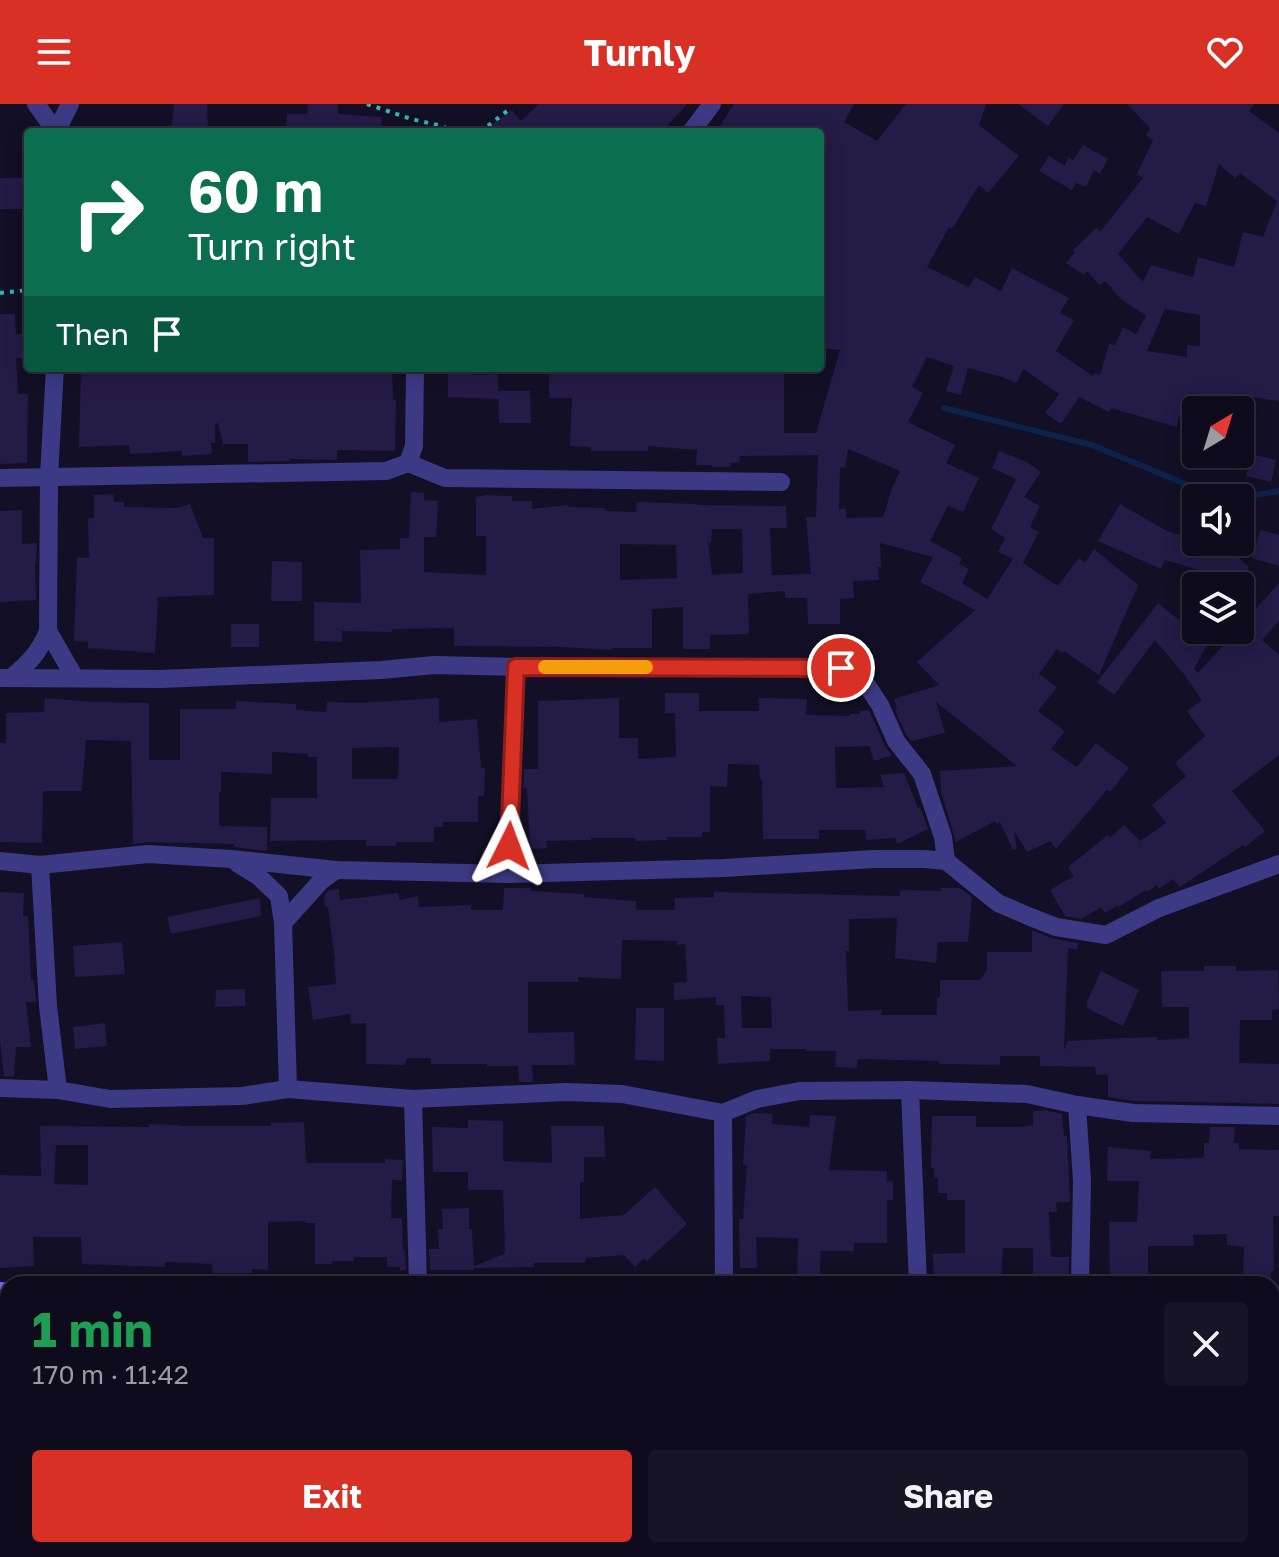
<!DOCTYPE html>
<html lang="en">
<head>
<meta charset="utf-8">
<style>
	body { margin:0; font-family:"Golos Text",sans-serif; background:#171425; color:#f1f3f6; height:100vh; display:flex; flex-direction:column; font-size:30px; white-space:nowrap }
	* { box-sizing:border-box; margin:0 }
	p { font-size:26px; color:#9b9ba3 }
	.icon { flex:none; width:44px; height:44px; fill:none; stroke:currentColor; stroke-width:2; stroke-linecap:round; stroke-linejoin:round }
	.map { position:relative; flex:1; overflow:hidden }
	.sheet { position:absolute; left:0px; top:1172px; width:1280px; height:282px; display:flex; flex-direction:column; background:#0e0b1c; border-radius:24px 24px 0 0; box-shadow:0 4px 20px #0003,0 0 0 2px #2e2b3b }
	.sheet>* { flex:none }
	.guide { position:absolute; left:24px; top:24px; width:800px; height:244px; border-radius:8px; box-shadow:0 4px 20px #0003,0 0 0 2px #2e2b3b; background:#0b6e4f; color:#fff; overflow:hidden }
	.needle { width:52px; rotate:38deg }
	.buttons { position:absolute; left:1182px; top:292px; display:grid; gap:16px }
	.buttons a { display:grid; place-items:center; width:72px; height:72px; border-radius:8px; background:#0e0b1c; box-shadow:0 4px 20px #0003,0 0 0 2px #2e2b3b; font-size:40px }
	.pin { position:absolute; display:grid; place-items:center; width:68px; height:68px; color:#fff; margin:-34px; border:4px solid #fff; border-radius:50%; box-shadow:0 2px 8px #0007 }
	.me { position:absolute; width:88px; margin:-44px; rotate:3deg; stroke-linejoin:round; filter:drop-shadow(0 0 6px #0008) }
	.turn { display:flex; align-items:center; gap:28px; height:168px; padding:0 32px; font-size:36px }
	.turn .icon { width:104px; height:104px; stroke-width:2.5 }
	.turn b { display:block; font-size:56px; line-height:68px }
	.then { display:flex; align-items:center; height:76px; padding:0 32px; background:#0003; gap:16px; font-size:30px }
	.round { display:grid; place-items:center; flex:none; width:84px; height:84px; border-radius:8px; background:#171425 }
	.head { display:flex; align-items:center; justify-content:space-between; height:136px; padding:0 32px }
	h1 { font-size:48px; font-weight:700; line-height:60px; color:#1e9e55 }
	.action { display:flex; gap:16px; margin-top:auto; padding:16px 32px }
	.action a { flex:1; height:92px; border-radius:8px; background:#d93025; color:#fff; font-size:32px; font-weight:700; line-height:92px; text-align:center }
	.action a+a { background:#171425; color:#f1f3f6 }
	header { display:flex; justify-content:space-between; align-items:center; height:104px; padding:0 32px; background:#d93025; color:#fff; font-size:36px; font-weight:700 }
	.map>svg:first-child { display:block }
	.lines { fill:none; stroke-linecap:round; stroke-linejoin:round }
	.stream { stroke:#0c2248; stroke-width:6 }
	.building { fill:#241b47; fill-rule:evenodd }
	.path { stroke:#2fb8b0; stroke-width:4; stroke-dasharray:4 6; stroke-linecap:butt }
	.street { stroke:#3d3a85; stroke-width:18 }
	.secondary { stroke:#6f6bff; stroke-width:20 }
	.route-casing { stroke:#8d1f18; stroke-width:20 }
	.route { stroke:#d93025; stroke-width:14 }
	.slow { stroke:#f59e0b; stroke-width:14 }
</style>
</head>
<body>
<header><svg class="icon" aria-label="menu" viewBox="0 0 24 24"><path d="M4 6h16M4 12h16M4 18h16"/></svg>Turnly<svg class="icon" aria-label="heart" viewBox="0 0 24 24"><path d="M12 20l-8-8c-3-5 5-10 8-4 3-6 11-1 8 4z"/></svg></header>
<div class="map">
<svg width="1279" height="1453" viewBox="0 0 1279 1453">
	<rect width="100%" height="100%" fill="#130f26"/>
	<g class="lines">
		<!-- stream -->
		<g class="stream">
			<path d="M944,304L1092,341L1219,394"/>
			<path d="M1240,394L1279,387"/>
		</g>
	</g>
	<!-- building -->
	<g class="building">
		<path d="M174,0H207L208,28H171Z"/>
		<path d="M308,0H338V10L382,13L381,28H286L287,10H307Z"/>
		<path d="M539,0H687L662,28H481L512,6L521,17Z"/>
		<path d="M734,0H854L844,18L877,37L906,0H986L979,21L1019,52L988,89L979,81L952,125L949,123L927,163L969,183L975,173L1001,187L1012,164L1069,194L1060,209L1074,216L1056,247L1093,272L1095,269L1100,271L1109,240L1115,241L1123,223L1136,230L1146,212L1121,195L1105,177L1099,181L1087,167L1084,171L1066,159L1075,148L1073,146L1096,124L1100,128L1143,74L1137,70L1153,36L1146,31L1150,24L1127,0H1254L1249,7L1279,29V297L1250,293L1249,306H1196V313L1179,312L1177,323L1111,304L1109,308L1079,293L1061,320L1045,309L1059,290L1023,265L1017,279L1002,273L968,264L961,291L946,287L954,262L927,253L912,283L923,289L908,318L955,341L946,359L979,374L963,408L948,402L930,437L962,454L959,460L969,465L962,479L987,495L1013,455L998,448L1005,434L991,425L1016,375L992,364L999,347L1027,358L1041,368L1024,393L1040,402L1030,423L1039,428L1023,459L1058,482L1079,454L1085,459L1094,445L1138,481L1099,571L1064,547L1062,549L1057,545L1039,570L1057,583L1038,607L1065,627L1051,645L1077,663L1096,639L1129,664L1110,688L1107,686L1056,745L1050,737L1027,748L1014,727L1017,745L1013,746L1000,718L996,720L995,717L956,738L941,688L940,667L1017,662L936,598L945,629L911,637L906,631L895,606H897L894,595L939,581L917,558L975,506L920,478L933,453L880,439L881,463H878L879,476L853,477L854,494L840,495V520H808L807,494H785V487L748,490L749,530L710,531V545H683V503L652,505V544H612V546L563,543L454,542V524L392,525V528L342,527V538L314,537V498L361,499L360,446L400,445V434H409L411,388L424,389V396L438,397L436,433H424V468L486,471V432H476V393L486,391L512,392V397H532V405L568,401V403L605,404V407L636,408L637,398L697,400V401L786,402L787,424H770L772,471L811,470L806,413H816L818,351L739,352L740,358L730,359V363H712V361H696L697,346L648,342V347H591V343L570,342L572,294H549V268H553L552,264H710V269H767V265L784,266V329H816L840,246L820,244V198L827,181L820,176V28H716ZM1219,60L1235,74L1240,69L1277,97L1263,133L1243,128L1234,163L1198,153L1193,173L1151,161L1143,178L1118,150L1147,113L1179,130L1195,99L1206,102ZM1165,205L1200,211V242L1187,241V253L1147,247ZM848,345L900,367L892,384L883,413L846,414V405H839L840,363L845,364ZM712,425H742L743,469L712,471L708,438L711,439ZM620,440L676,441L677,474L620,476Z"/>
		<path d="M1018,0H1064L1048,22Z"/>
		<path d="M1083,41L1108,55L1100,70L1094,66L1086,83L1076,79L1072,86L1039,67L1049,52L1065,62L1068,53L1073,56Z"/>
		<path d="M0,74H23L24,105H0Z"/>
		<path d="M0,210H15L16,230H28V254H16L18,290H28L27,359L0,360Z"/>
		<path d="M81,264H178L179,266L210,264V267L392,264L393,296H396L395,347L337,346V356L290,355V357L248,358V340H223L218,319L215,320V339H211L212,350L182,352V347L130,350L129,341L79,343Z"/>
		<path d="M472,267L473,271L498,270V295L448,293V268Z"/>
		<path d="M498,287H530L531,319H499Z"/>
		<path d="M1251,350L1276,356L1271,378L1246,372Z"/>
		<path d="M113,390L114,398H124V403L178,404L190,400L203,434H214V491L158,493L155,549L88,544V538L74,537L77,453L89,454L88,414H94V391Z"/>
		<path d="M1120,400L1167,427L1196,436V438H1202L1217,443L1239,454L1249,463L1239,482H1228L1196,465L1165,456L1161,465L1098,437Z"/>
		<path d="M22,406V440L37,439L36,459H35L36,496L0,498V407Z"/>
		<path d="M1260,426L1279,431V462L1252,454Z"/>
		<path d="M272,457L302,458V497H271Z"/>
		<path d="M1279,479V517L1262,536L1279,551V651L1232,687L1265,727L1245,743L1243,741L1180,783L1173,775L1159,785L1157,781L1147,788L1146,786L1119,803L1118,801L1105,809L1101,803L1081,815L1065,812L1050,786L1074,772L1068,763L1108,731L1110,734L1124,721L1140,737L1166,719L1152,701L1186,672L1175,659L1205,632L1187,607L1202,596L1184,570L1155,536L1114,591L1097,578L1158,499L1179,516L1196,501V526H1215L1194,565L1198,569L1237,526H1240V522Z"/>
		<rect x="231" y="520" width="28" height="23"/>
		<path d="M665,589H699V607H759V594L807,595L806,611L850,612V610H860V607L869,606L885,642L892,651L874,657L869,642L835,643L836,684L884,683L880,671L904,669L918,704L920,703L928,725L897,740L895,734L866,736L865,726H819V735H763L762,676L760,675L759,661L728,660L727,683L710,682V728H702V733H667L668,736L635,737V734H591V736L546,737L547,744L530,745L527,684H523L524,665H538V597L619,594V634H638V655L676,653L675,609H665Z"/>
		<path d="M45,594L93,598L149,599V656H180V605H236V597L296,600V606L326,608L327,598L358,599L439,594V618L477,615L481,664H485L484,692H478V718H443V723H434V738H396V742H366V736L270,737L271,694H317V653H308V650L272,648V670L221,668V688H219V722L267,723V747L234,743V740L149,738L133,740L131,637L86,636L82,687H43L42,739L0,738V639H6V609L44,608ZM399,643L398,675H352V644Z"/>
		<path d="M504,784H531V787L584,790V793L636,797V806H675V794L714,793V788L900,792V786L941,787V784H960L972,793L968,838H938L936,859L895,854L897,814L849,815V847H846L848,907L881,906V911H937V894L940,893V876H980L987,866V848H1032V826L1054,835L1078,839L1077,846L1068,844L1064,946L1068,937L1121,934L1158,933V936L1189,934V903H1162L1161,867H1204V862H1236V867L1278,866L1279,905L1272,906V916H1240L1239,959L1279,960V1000L1134,997L1108,993V970L1096,971L1095,963L1040,962V953L1037,952H1000V961L939,960V957L857,955V964L835,963L836,947H806V945H770V957L718,960L717,934H725L724,901H716V893L674,896V879L687,878L685,840L677,841V837L622,836L621,875L578,873V878H528V929L574,928L575,961H532L533,978H519L518,962H487V960H431V954H407L405,961L366,960V919L351,920L350,910L313,916L308,883L336,880L334,856H335L328,803H325L324,792L329,786L339,785L340,796L398,789L399,796L418,792L419,803L471,801V806H503ZM741,892L771,893L772,924H742Z"/>
		<path d="M0,788L24,789L23,812H28L31,876H34L36,898H26L31,943H16L14,972H4L0,936Z"/>
		<path d="M260,794L261,812L171,830L167,813Z"/>
		<path d="M122,838L125,870L75,873L73,842Z"/>
		<path d="M1101,867L1139,886L1123,922L1087,904V898Z"/>
		<path d="M245,885V902L215,903L216,886Z"/>
		<path d="M636,904H664V957L635,956Z"/>
		<path d="M105,919L107,942L75,945L73,923Z"/>
		<path d="M1045,1006L1062,1010L1064,1032H1067L1070,1098H1056L1057,1108H1049L1051,1153H1069L1068,1180H1033V1144H1003L1001,1175L977,1173V1180H945V1177H934L933,1150L965,1149V1096H947V1089H938V1074H934V1064H931L932,1012H976V1023H1020L1033,1021V1007Z"/>
		<path d="M755,1009L773,1010L772,1020L809,1023L810,1011L836,1012L829,1066L887,1067V1078L893,1077V1096H887V1139H854V1147H821L819,1180H797L798,1134L756,1133L757,1164H740L739,1115H743L747,1062L743,1061L746,1012Z"/>
		<path d="M468,1016L503,1017V1057L552,1059L551,1022H604L605,1053H584V1078H580V1115L624,1111L655,1083L687,1120L647,1157L644,1154L635,1163L624,1151L585,1154V1159H534V1163L474,1164V1166H430L429,1145H439L438,1125H443L442,1105L469,1104V1125H472L474,1162L504,1150L505,1146L503,1086H468V1068H433L432,1023L468,1024Z"/>
		<path d="M304,1018L306,1059H385V1055L403,1056L402,1077L392,1076L391,1114H402L403,1146H405L406,1166L400,1167V1163H387V1153H354V1157H332V1160H315V1119H305V1117L268,1118V1166L252,1165V1169H213L212,1160L165,1158V1163L82,1160L81,1133H33L34,1162L0,1164V1071L41,1072L40,1022L149,1023V1020L178,1021V1022H271V1019ZM56,1041H88V1081L54,1080Z"/>
		<path d="M1210,1023H1235L1234,1039H1239V1045L1279,1046V1112H1273L1274,1167H1271V1180H1243L1244,1143L1227,1141V1130L1193,1131L1194,1142H1148V1180H1110L1109,1118H1137L1139,1077H1107L1108,1043L1151,1047L1150,1055L1204,1054V1039H1209Z"/>
	</g>
	<g class="lines">
		<!-- path -->
		<g class="path">
			<path d="M367,0L411,15L442,22L455,28"/>
			<path d="M480,28L511,4"/>
			<path d="M0,189L28,186"/>
		</g>
		<!-- street -->
		<g class="street">
			<path d="M36,0L49,18L53,28"/>
			<path d="M58,28L59,22L70,0"/>
			<path d="M691,28L712,0"/>
			<path d="M408,359L445,374L781,378"/>
			<path d="M0,374L386,367L408,359L414,342L415,264"/>
			<path d="M48,527L75,574"/>
			<path d="M12,573C29,559 40,547 48,527L49,372L55,264"/>
			<path d="M0,574L161,575L381,566L434,561L516,563L841,564L864,577L880,601L896,637L922,670L943,733L946,757"/>
			<path d="M0,757L40,761L148,750L231,755L336,766L508,770L724,764L874,755H924L946,757L998,799L1028,812L1056,823L1106,831L1159,804L1279,760"/>
			<path d="M237,759L258,772L279,792L283,819L288,985"/>
			<path d="M40,761L48,902L58,986"/>
			<path d="M508,770L516,563"/>
			<path d="M283,819L321,777L336,766"/>
			<path d="M0,984L58,986L110,995L242,992L288,985L413,995L566,988L622,990L723,1009L757,995L800,987L910,986L1027,990L1077,1001L1133,1009L1279,1012"/>
			<path d="M910,986L918,1180"/>
			<path d="M413,995L418,1180"/>
			<path d="M1077,1001L1082,1077L1080,1180"/>
			<path d="M723,1009L724,1180"/>
			<path d="M221,1453L274,1449L287,1446"/>
			<path d="M921,1453V1446"/>
		</g>
		<!-- secondary -->
		<g class="secondary">
			<path d="M0,1188L8,1189"/>
			<path d="M722,1446L723,1453"/>
		</g>
	</g>
	<g class="lines">
		<!-- route casing -->
		<g class="route-casing">
			<path id="route" d="M509,742L516,563L841,564"/>
		</g>
		<!-- route -->
		<use href="#route" class="route"/>
		<!-- slow -->
		<path class="slow" d="M545,563H646"/>
	</g>
</svg>
<div class="buttons">
<a><svg class="needle" viewBox="-14 -14 28 28"><path d="M0-13l5 13h-10z" fill="#e53935"/><path d="M0 13l5-13h-10z" fill="#9b9ba3"/></svg></a>
<a><svg class="icon" aria-label="sound" viewBox="0 0 24 24"><path d="M4 9h4l5-4v14l-5-4H4zM17 9q2 3 0 6"/></svg></a>
<a><svg class="icon" aria-label="layers" viewBox="0 0 24 24"><path d="M12 4l9 5-9 5-9-5zM3 14l9 5 9-5"/></svg></a>
</div>
<div class="pin" style="left:841px;top:564px;background:#d93025"><svg class="icon" aria-label="arrive" viewBox="0 0 24 24"><path d="M6 21V4h12l-3 4 3 4H6"/></svg></div>
<svg class="me" style="left:509px;top:742px" viewBox="-20 -20 40 40"><path d="M0-17L14 15 0 8-14 15z" fill="#d93025" stroke="#fff" stroke-width="4"/></svg>
<div class="guide">
<div class="turn"><svg class="icon" aria-label="right" viewBox="0 0 24 24"><path d="M7 20v-9h11M14 6l5 5-5 5"/></svg><div><b>60 m</b>Turn right</div></div>
<div class="then">Then<svg class="icon" aria-label="arrive" viewBox="0 0 24 24"><path d="M6 21V4h12l-3 4 3 4H6"/></svg></div>
</div>
<section class="sheet">
<div class="head"><div><h1>1 min</h1><p>170 m · 11:42</p></div><a class="round"><svg class="icon" aria-label="close" viewBox="0 0 24 24"><path d="M6 6l12 12M18 6L6 18"/></svg></a></div>
<div class="action"><a>Exit</a><a>Share</a></div>
</section>
</div>
</body>
</html>
